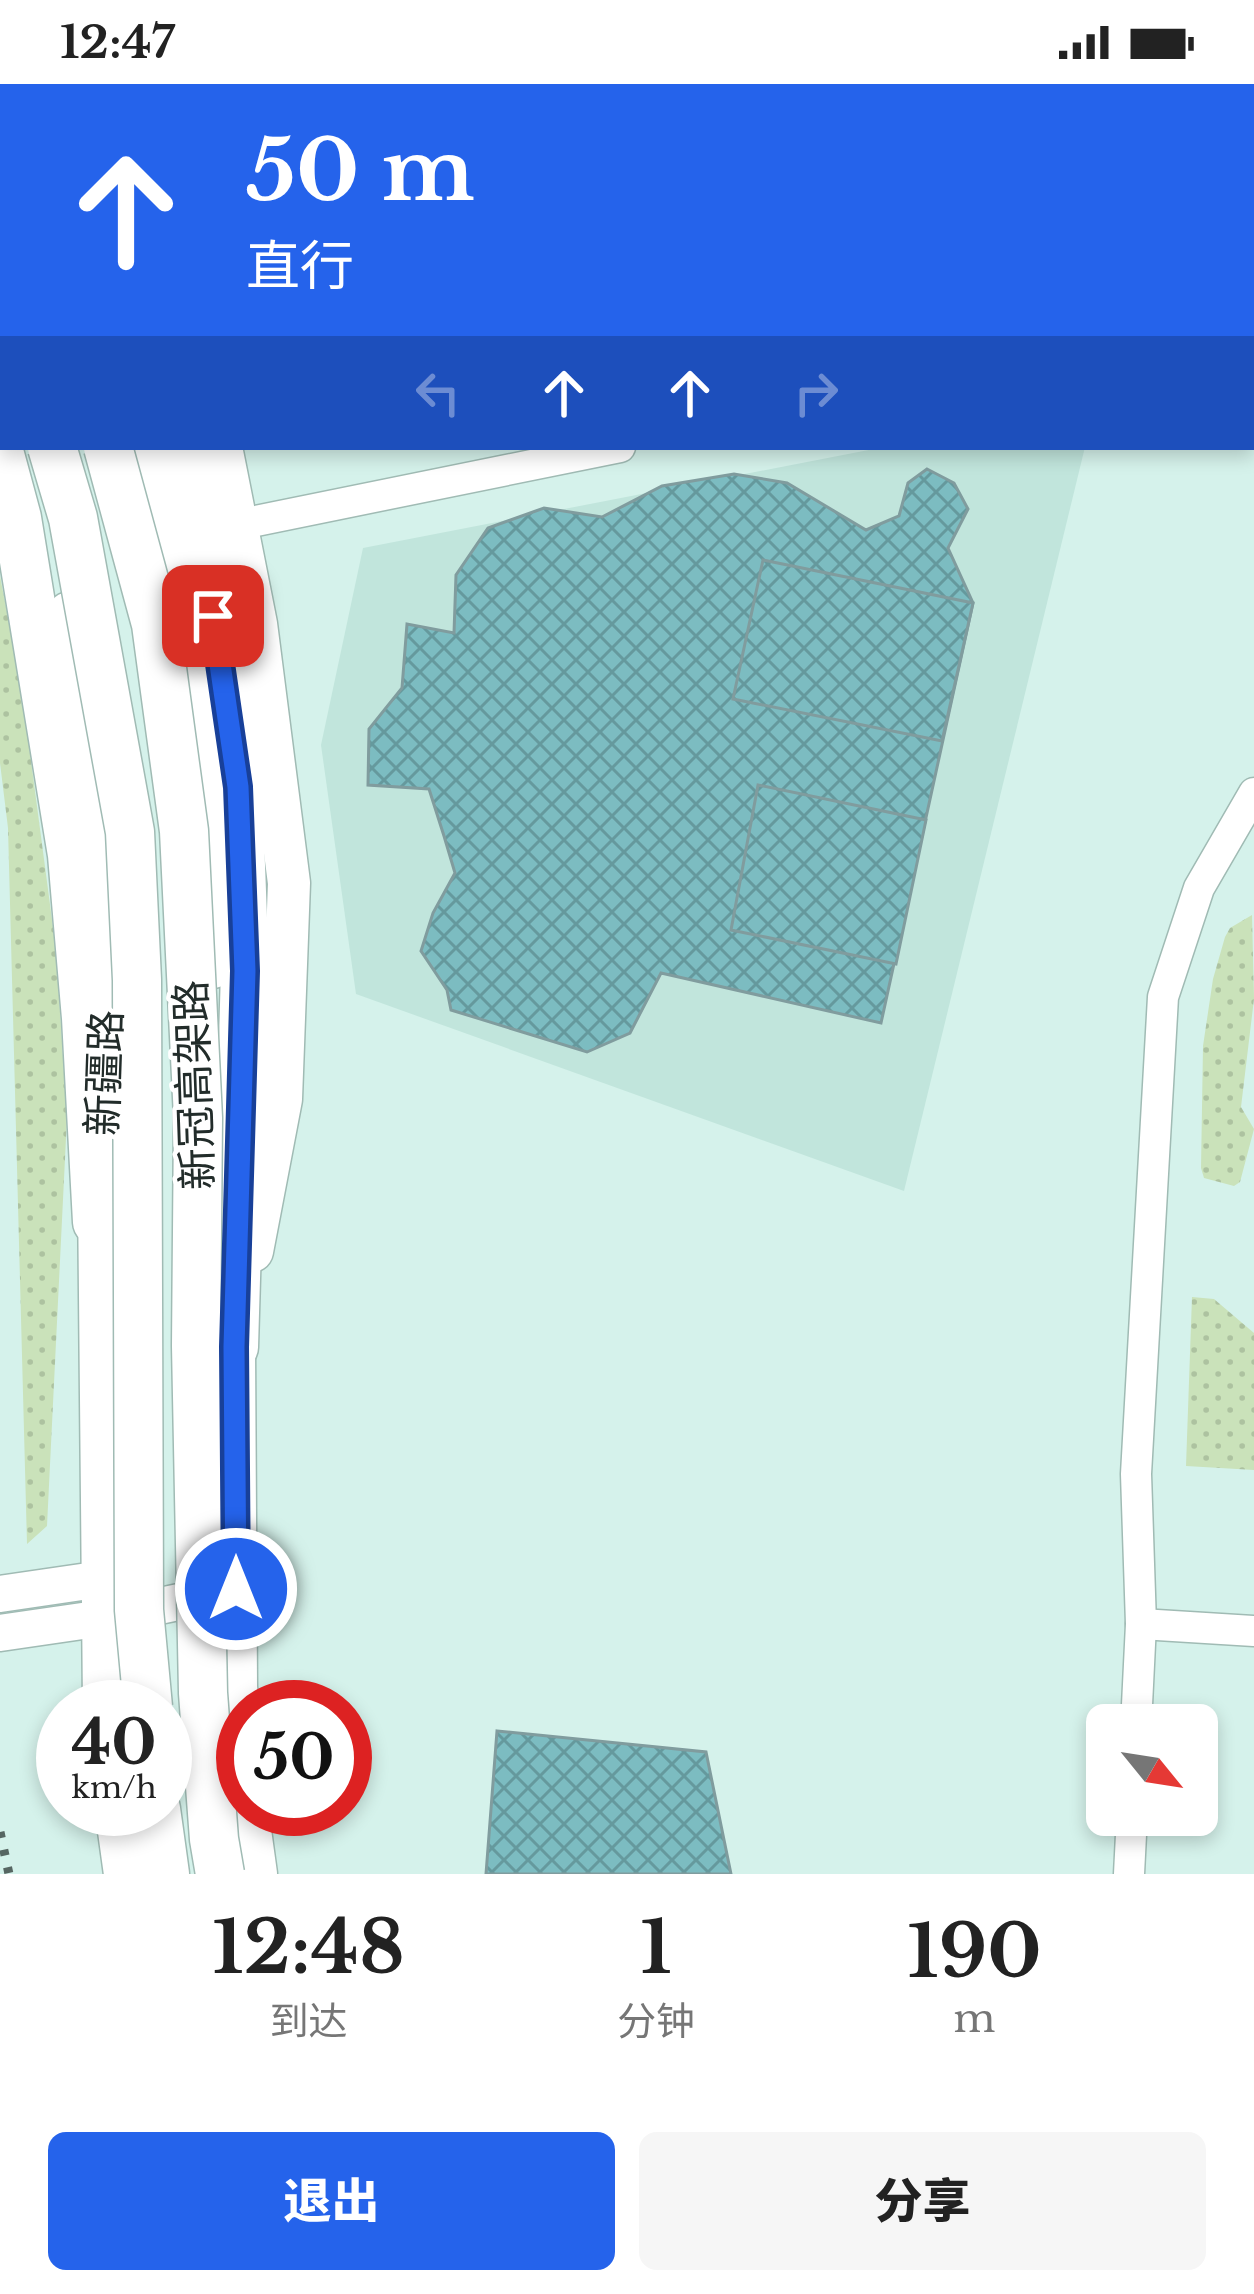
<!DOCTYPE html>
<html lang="zh">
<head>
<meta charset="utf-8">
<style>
	body { margin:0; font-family:"Libre Baskerville","Noto Sans SC",serif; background:#f6f6f6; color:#222; height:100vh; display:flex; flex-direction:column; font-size:45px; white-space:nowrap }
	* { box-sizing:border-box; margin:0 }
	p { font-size:39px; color:#767676 }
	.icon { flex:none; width:66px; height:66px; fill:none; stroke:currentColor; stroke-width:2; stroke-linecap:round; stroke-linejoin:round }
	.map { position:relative; height:1790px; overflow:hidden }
	.sheet { display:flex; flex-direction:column; background:#fff; flex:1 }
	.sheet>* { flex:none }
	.top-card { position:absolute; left:0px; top:0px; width:1254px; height:366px; box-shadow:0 6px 18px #0003; background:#2563eb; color:#fff; overflow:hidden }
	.needle { width:78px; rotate:120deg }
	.controls { position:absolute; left:1086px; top:1620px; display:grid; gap:24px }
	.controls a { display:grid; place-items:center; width:132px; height:132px; border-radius:18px; background:#fff; box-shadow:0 6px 18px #0003; font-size:60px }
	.speed { position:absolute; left:36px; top:1596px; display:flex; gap:24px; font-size:60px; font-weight:700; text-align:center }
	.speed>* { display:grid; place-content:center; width:156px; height:156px; border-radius:50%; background:#fff; box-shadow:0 6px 18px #0003; line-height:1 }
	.speed small { font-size:30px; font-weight:400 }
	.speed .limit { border:18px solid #d22; background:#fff; color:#111 }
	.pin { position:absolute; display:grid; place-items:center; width:102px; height:102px; color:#fff; margin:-51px; border-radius:24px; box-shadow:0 6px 18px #0006 }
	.me { position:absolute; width:132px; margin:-66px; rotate:0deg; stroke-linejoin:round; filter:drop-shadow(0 0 9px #0008) }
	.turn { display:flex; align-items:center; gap:42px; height:252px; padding:0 48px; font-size:54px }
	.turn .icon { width:156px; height:156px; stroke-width:2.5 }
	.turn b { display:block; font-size:84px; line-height:102px }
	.lanes { display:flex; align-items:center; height:114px; padding:0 48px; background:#0003; justify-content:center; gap:60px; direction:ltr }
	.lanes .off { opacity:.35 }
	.eta { display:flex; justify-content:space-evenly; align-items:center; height:204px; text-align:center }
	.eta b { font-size:72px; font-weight:800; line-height:84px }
	.cta { display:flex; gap:24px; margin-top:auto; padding:24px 48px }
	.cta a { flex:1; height:138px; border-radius:18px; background:#2563eb; color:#fff; font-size:48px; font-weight:800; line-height:138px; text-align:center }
	.cta a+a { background:#f6f6f6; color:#222 }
	.status { display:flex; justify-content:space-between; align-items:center; height:84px; padding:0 60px; background:#fff; direction:ltr }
	.status svg { height:33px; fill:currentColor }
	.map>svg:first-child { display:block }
	.built { fill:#c1e5dc }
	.grass { fill:url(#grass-dots) }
	.building { fill:url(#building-cross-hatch); stroke:#809c9e; stroke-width:3 }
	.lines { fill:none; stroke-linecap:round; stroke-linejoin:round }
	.minor-casing { stroke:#a0bbb4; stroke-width:33 }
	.tertiary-casing { stroke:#a0bbb4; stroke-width:39 }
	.secondary-casing { stroke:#a0bbb4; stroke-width:45 }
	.trunk-casing { stroke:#a0bbb4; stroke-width:51 }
	.minor { stroke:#fff; stroke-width:30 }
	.tertiary { stroke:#fff; stroke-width:36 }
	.secondary { stroke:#fff; stroke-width:42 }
	.trunk { stroke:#fff; stroke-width:48 }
	.rail { stroke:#566662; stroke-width:9; stroke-dasharray:6 12; stroke-linecap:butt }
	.trunk-bridge-casing { stroke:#a0bbb4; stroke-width:51; stroke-linecap:butt }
	.trunk-bridge { stroke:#fff; stroke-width:48 }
	.route-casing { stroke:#184099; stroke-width:30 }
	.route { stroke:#2563eb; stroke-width:21 }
	.labels { text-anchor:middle; stroke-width:9; stroke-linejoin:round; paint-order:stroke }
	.street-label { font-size:42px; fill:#222c2a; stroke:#fff }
</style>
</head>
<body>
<div class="status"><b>12:47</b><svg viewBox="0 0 49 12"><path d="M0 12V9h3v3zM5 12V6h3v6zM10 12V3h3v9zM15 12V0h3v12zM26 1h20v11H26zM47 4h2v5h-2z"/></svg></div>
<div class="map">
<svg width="1254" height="1790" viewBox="0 0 1254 1790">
	<defs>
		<pattern id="grass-dots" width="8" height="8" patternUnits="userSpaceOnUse" patternTransform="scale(3)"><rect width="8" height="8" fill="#cae2ba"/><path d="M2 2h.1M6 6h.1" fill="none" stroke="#adc2a0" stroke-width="1.8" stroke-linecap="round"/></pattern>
		<pattern id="building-cross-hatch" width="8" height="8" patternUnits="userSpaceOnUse" patternTransform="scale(3)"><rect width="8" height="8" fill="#7cbcc1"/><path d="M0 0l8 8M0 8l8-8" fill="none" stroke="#65999d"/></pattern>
	</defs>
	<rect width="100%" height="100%" fill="#d5f2eb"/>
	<!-- built -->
	<path class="built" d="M884,363H1085L904,1107L356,910L321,661L363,464Z"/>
	<!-- grass -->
	<g class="grass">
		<path d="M0,492L21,601L56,866L67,1034L47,1442L27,1460L8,744L0,679Z"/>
		<path d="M1252,831L1254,915L1241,1023L1254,1045L1240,1098L1234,1102L1204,1094L1201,1084L1203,962L1213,895L1225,853L1230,844Z"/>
		<path d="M1192,1213L1214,1215L1254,1249V1386L1186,1382Z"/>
	</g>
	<!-- building -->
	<g class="building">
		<path d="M927,385L954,399L968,425L948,464L973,519L881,939L661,889L630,949L587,968L451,926L447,906L421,867L433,829L455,789L444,752L429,705L368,701L369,645L402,604L407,540L454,549L456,491L488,444L544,424L602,433L662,402L734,390L787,399L866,446L899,432L908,399Z"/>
		<path d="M763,476L973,519L942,657L733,615Z"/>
		<path d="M758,701L926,736L896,880L731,846Z"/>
		<path d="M497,1647L706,1668L731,1790H486Z"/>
	</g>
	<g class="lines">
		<!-- minor casing -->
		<g class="minor-casing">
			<g id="minor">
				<path d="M1161,0L1165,3"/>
				<path d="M1251,76L1254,79"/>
				<path d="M1251,250H1254"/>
				<path d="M236,441L620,363"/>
				<path d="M1141,1540L1254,1547"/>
				<path d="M1136,1641L1141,1540L1136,1390L1163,913L1199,804L1254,709"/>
				<path d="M1129,1790L1132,1731"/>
			</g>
		</g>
		<!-- tertiary casing -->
		<g class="tertiary-casing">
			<g id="tertiary">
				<path d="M0,1510L102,1495L127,1497"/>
				<path d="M0,1549L103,1534L221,1509"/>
			</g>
		</g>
		<!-- secondary casing -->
		<g class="secondary-casing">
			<g id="secondary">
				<path d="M6,0L7,3"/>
				<path d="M86,0L87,3"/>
				<path d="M0,248L3,260"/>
				<path d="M140,363L182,525L199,652L212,825L213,883"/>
				<path d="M221,363L256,540L289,799L281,1015L252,1167"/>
				<path d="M69,529L110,845L105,956"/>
				<path d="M99,1108L104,1623"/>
				<path d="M231,1233L234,1263L236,1603L243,1681"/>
				<path d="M116,1725L125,1790"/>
				<path d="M247,1725L256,1790"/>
			</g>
		</g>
		<!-- trunk casing -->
		<g class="trunk-casing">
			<g id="trunk">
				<path d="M34,0L36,3"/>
				<path d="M0,39L3,46"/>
				<path d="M0,205L3,212"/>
				<path d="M179,363L213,532L238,703L245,887L234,1263"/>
				<path d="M0,371L17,434L72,771L86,934L97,1138"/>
				<path d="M156,1725L165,1790"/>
			</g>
		</g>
		<!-- minor -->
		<use href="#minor" class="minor"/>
		<!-- tertiary -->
		<use href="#tertiary" class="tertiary"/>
		<!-- secondary -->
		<use href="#secondary" class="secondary"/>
		<!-- trunk -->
		<use href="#trunk" class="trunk"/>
		<!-- rail -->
		<path class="rail" d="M0,1748L9,1790"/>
		<!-- trunk-bridge casing -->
		<g class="trunk-bridge-casing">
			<g id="trunk-bridge">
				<path d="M52,363L73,434L130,748L137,896L139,1526L148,1623"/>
				<path d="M108,363L156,540L184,747L198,1034L196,1262L203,1609L214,1755L220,1790"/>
			</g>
		</g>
		<!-- trunk-bridge -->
		<use href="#trunk-bridge" class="trunk-bridge"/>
	</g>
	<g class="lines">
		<!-- route casing -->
		<g class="route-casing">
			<path id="route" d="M213,532L238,703L245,887L234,1263L236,1505"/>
		</g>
		<!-- route -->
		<use href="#route" class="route"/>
	</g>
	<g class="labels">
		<!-- street labels -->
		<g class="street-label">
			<text transform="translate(104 989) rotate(-88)" y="15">新疆路</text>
			<text transform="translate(194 1001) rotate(-92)" y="15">新冠高架路</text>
		</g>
	</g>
</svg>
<div class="controls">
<a><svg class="needle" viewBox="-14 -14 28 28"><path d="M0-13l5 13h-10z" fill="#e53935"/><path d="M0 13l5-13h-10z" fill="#767676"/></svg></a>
</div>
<div class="speed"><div>40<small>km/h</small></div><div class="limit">50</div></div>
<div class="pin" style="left:213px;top:532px;background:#d93025"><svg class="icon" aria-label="arrive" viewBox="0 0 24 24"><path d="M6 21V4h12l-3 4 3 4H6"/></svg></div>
<svg class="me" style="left:236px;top:1505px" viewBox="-20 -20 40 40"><circle r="17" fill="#2563eb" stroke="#fff" stroke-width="3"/><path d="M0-11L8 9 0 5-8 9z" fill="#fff"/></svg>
<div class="top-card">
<div class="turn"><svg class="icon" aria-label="ahead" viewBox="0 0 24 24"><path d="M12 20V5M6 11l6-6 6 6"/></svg><div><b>50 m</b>直行</div></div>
<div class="lanes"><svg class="icon off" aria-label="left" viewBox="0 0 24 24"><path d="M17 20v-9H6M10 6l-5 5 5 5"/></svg><svg class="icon" aria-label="ahead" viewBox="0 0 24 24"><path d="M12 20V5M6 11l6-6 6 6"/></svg><svg class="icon" aria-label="ahead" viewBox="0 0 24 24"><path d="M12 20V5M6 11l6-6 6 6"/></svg><svg class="icon off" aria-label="right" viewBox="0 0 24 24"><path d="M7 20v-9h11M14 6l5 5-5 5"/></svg></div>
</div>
</div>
<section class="sheet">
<div class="eta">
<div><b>12:48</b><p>到达</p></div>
<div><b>1</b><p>分钟</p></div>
<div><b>190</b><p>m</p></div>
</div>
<div class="cta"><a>退出</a><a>分享</a></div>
</section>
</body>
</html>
